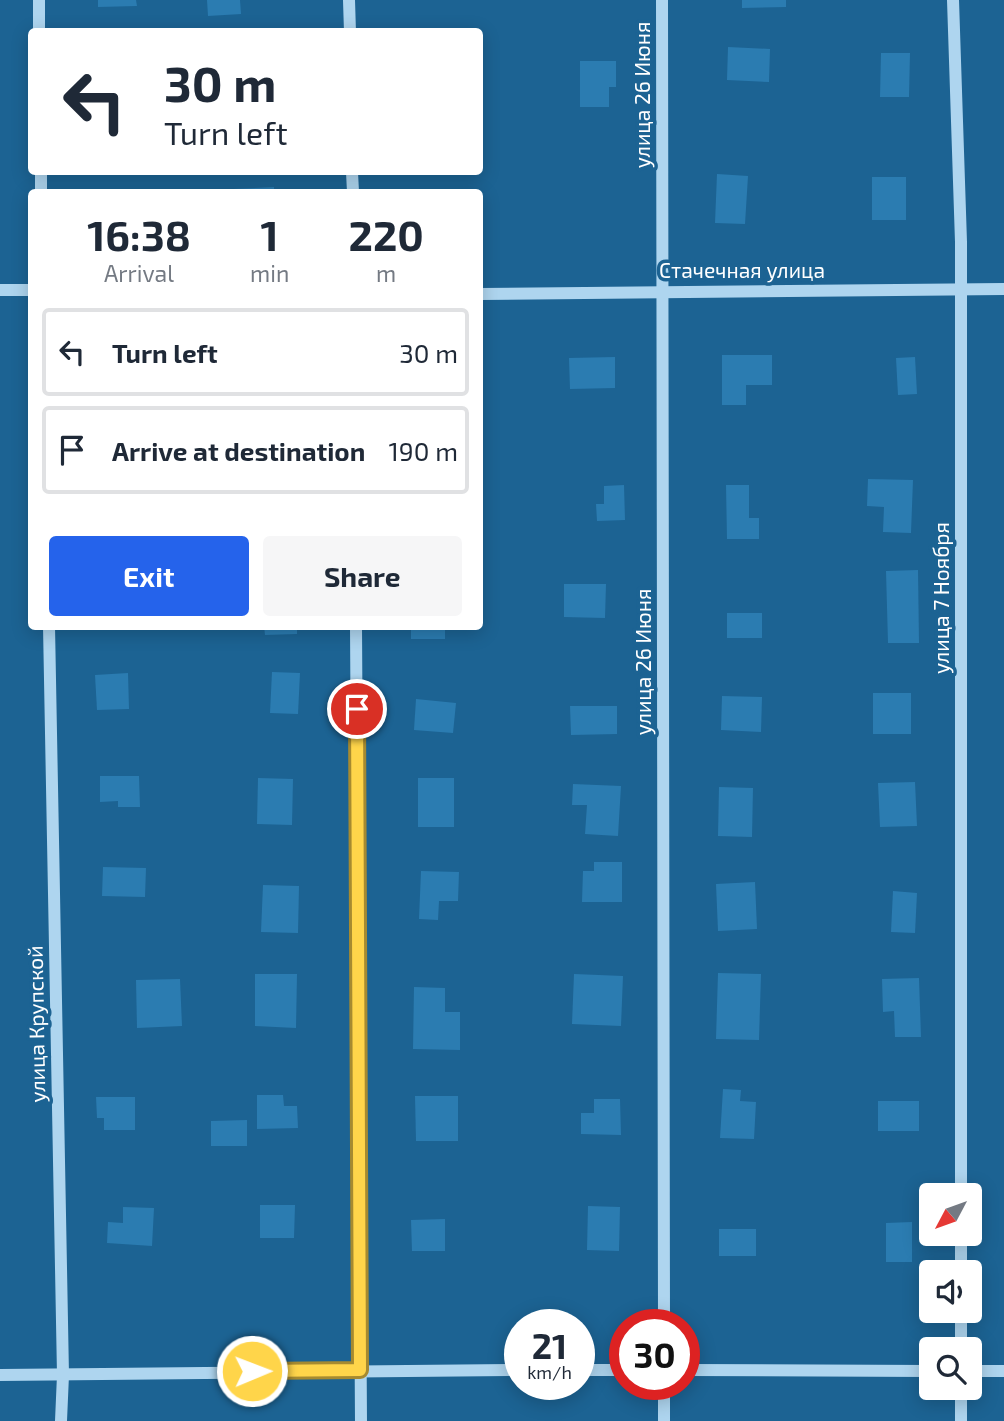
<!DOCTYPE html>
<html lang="en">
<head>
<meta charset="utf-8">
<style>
	body { margin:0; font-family:"Exo 2",sans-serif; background:#f6f6f7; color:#1f2937; height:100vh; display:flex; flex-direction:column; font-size:26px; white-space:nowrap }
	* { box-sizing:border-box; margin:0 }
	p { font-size:23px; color:#747a83 }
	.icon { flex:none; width:38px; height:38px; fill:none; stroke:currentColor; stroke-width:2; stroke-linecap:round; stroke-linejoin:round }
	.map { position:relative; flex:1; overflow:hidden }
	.drawer { position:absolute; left:28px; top:189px; width:455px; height:441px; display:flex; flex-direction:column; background:#fff; border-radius:7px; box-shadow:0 4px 18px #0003 }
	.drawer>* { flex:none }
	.top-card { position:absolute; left:28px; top:28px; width:455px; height:147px; border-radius:7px; box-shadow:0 4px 18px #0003; background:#fff; color:#1f2937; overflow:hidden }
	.needle { width:46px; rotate:229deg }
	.fabs { position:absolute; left:919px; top:1183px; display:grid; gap:14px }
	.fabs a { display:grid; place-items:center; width:63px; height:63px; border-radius:7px; background:#fff; box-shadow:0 4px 18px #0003; font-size:35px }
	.speed { position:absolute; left:504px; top:1309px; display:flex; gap:14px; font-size:35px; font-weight:700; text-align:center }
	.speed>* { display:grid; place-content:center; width:91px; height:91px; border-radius:50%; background:#fff; box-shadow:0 4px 18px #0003; line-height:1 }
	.speed small { font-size:18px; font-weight:400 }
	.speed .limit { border:10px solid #d22; background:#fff; color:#111 }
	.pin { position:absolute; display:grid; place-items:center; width:60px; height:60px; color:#fff; margin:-30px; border:4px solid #fff; border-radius:50%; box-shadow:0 2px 7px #0007 }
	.me { position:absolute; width:77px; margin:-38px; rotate:89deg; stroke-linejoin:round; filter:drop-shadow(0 0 5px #0008) }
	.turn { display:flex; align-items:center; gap:24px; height:147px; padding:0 21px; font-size:32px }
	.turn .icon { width:91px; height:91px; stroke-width:2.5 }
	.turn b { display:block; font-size:49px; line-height:60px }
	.eta { display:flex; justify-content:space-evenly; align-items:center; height:119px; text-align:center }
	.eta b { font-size:42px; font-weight:700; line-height:49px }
	.cta { display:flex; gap:14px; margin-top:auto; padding:14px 21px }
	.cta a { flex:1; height:80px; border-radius:7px; background:#2563eb; color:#fff; font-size:28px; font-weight:700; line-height:80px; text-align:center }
	.cta a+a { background:#f6f6f7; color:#1f2937 }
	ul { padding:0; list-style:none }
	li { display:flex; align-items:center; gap:21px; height:88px; margin:0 14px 10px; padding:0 7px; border:4px solid #e0e1e3; border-radius:7px }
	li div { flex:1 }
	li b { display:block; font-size:26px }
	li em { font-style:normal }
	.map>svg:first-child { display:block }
	.building { fill:#2b7cb1 }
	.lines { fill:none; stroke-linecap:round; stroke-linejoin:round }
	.minor { stroke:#aed5ef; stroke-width:12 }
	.route-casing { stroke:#a68a30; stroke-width:18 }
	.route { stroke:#ffd54a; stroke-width:12 }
	.labels { text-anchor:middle; stroke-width:7; stroke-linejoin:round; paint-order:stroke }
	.street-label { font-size:21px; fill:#fff; stroke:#1c6393 }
</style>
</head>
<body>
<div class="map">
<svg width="1004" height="1421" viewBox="0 0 1004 1421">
	<rect width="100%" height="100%" fill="#1c6393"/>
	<!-- building -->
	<g class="building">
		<path d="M98,0H136L137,6L98,7Z"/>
		<path d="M207,0H240L241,14L208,16Z"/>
		<path d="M742,0H786V7L742,8Z"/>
		<path d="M728,47L770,49L769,82L727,80Z"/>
		<path d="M881,53H910L909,97H880Z"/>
		<path d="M580,61H616V87H609V107H580Z"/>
		<path d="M717,174L748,176L745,224L715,223Z"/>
		<rect x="872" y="177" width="34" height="43"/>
		<path d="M274,187V192H233V189Z"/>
		<path d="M722,355H772V385H746V405H722Z"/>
		<path d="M615,357V388L570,389L569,358Z"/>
		<path d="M915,357L917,394L898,395L896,358Z"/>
		<path d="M868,479L913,480L911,533L883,532L884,507L867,506Z"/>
		<path d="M624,485L625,520L597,521L596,504H604V486Z"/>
		<path d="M726,485H749V518H759V539H727Z"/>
		<path d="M918,570L919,643H888L886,571Z"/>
		<path d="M564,584H606L605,618L564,617Z"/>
		<rect x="727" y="613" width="35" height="25"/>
		<path d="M264,626H297V634L265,635Z"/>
		<rect x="411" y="626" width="34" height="13"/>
		<path d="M272,672L300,673L298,714L270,713Z"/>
		<path d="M128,673L129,709L97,710L95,675Z"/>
		<rect x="873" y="693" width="38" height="41"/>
		<path d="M722,696L762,697L761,732L721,730Z"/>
		<path d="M416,699L456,703L453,733L414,730Z"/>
		<path d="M570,706H617V734L571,735Z"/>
		<path d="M100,776H139L140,807H118V801L100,802Z"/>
		<path d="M258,778L293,779L292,825L257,824Z"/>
		<rect x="418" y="778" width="36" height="49"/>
		<path d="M915,782L917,826L880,827L878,783Z"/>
		<path d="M573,784L621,786L618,836L585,834L587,805H572Z"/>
		<path d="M719,787L753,788L752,837L718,836Z"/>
		<path d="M594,862H622V902H582L583,871H594Z"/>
		<path d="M103,867L146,868L145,897L102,896Z"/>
		<path d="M421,871L459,872L458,901H439L438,920L419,919Z"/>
		<path d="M755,882L757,929L718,931L716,884Z"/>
		<path d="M263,885L299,886L298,933L261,932Z"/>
		<path d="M893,891L917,893L915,933L891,932Z"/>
		<path d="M718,973L761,974L759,1040L716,1039Z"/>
		<path d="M255,974H297L296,1028L255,1026Z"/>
		<path d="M574,974L623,976L621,1026L572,1024Z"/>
		<path d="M919,978L921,1037H895L894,1011L883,1012L882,979Z"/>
		<path d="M180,979L182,1026L137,1028L136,980Z"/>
		<path d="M414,987L445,988V1012H460V1050L413,1049Z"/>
		<path d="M723,1089L741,1090L740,1101L756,1102L754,1139L720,1138Z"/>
		<path d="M257,1095H283L284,1106H297L298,1128L257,1129Z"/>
		<path d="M415,1096H458V1141H416Z"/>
		<path d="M96,1097H135V1130H104V1118H97Z"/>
		<path d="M594,1099H620L621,1135L581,1134V1113H594Z"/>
		<rect x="878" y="1101" width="41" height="30"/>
		<path d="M247,1120V1146H211V1121Z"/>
		<path d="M260,1205H295L294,1238H260Z"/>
		<path d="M588,1206L620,1207L619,1251L587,1250Z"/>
		<path d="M123,1207L154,1208L152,1246L107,1243L108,1222L123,1223Z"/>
		<path d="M445,1219V1251H412L411,1220Z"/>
		<path d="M912,1222V1262H886V1223Z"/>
		<rect x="719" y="1229" width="37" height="27"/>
	</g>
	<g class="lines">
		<!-- minor -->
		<g class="minor">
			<path d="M39,0V32"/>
			<path d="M349,0L350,32"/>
			<path d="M662,0L664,1325"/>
			<path d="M953,0L961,242V1195"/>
			<path d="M41,172V192"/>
			<path d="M352,172L353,192"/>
			<path d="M0,290H32"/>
			<path d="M480,294L1004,289"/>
			<path d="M49,626L63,1375L61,1421"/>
			<path d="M356,626L361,1421"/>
			<path d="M961,1272V1234"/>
			<path d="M961,1349V1311"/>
			<path d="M579,1370H625"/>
			<path d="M684,1370L931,1371"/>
			<path d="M970,1371H1004"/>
			<path d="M0,1375L520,1370"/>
			<path d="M664,1421V1384"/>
			<path d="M961,1421V1388"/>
		</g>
	</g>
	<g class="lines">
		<!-- route casing -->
		<g class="route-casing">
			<path id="route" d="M252,1371L360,1370L357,709"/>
		</g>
		<!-- route -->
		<use href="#route" class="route"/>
	</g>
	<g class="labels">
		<!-- street labels -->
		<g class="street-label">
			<text transform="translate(643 95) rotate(-90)" y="7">улица 26 Июня</text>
			<text x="742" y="278">Стачечная улица</text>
			<text transform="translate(942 598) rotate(-90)" y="7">улица 7 Ноября</text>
			<text transform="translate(644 662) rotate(-90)" y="7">улица 26 Июня</text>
			<text transform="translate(37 1024) rotate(-91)" y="7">улица Крупской</text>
		</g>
	</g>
</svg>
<div class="fabs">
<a><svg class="needle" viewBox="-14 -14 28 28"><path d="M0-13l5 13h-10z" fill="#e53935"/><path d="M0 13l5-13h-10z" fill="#747a83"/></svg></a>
<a><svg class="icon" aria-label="sound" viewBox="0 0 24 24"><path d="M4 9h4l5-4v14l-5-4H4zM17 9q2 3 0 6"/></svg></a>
<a><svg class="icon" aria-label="search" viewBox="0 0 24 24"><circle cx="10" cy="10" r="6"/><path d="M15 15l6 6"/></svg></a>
</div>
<div class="speed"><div>21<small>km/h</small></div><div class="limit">30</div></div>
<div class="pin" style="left:357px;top:709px;background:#d93025"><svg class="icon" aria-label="arrive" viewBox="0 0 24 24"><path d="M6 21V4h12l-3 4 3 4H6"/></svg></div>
<svg class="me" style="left:252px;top:1371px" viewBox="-20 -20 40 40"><circle r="17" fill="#ffd54a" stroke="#fff" stroke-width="3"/><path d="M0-11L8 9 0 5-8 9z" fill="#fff"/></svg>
<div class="top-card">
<div class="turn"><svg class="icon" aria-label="left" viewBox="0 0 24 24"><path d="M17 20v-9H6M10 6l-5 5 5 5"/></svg><div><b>30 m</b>Turn left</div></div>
</div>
<section class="drawer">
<div class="eta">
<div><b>16:38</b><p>Arrival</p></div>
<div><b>1</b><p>min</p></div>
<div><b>220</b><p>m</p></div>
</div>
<ul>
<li><svg class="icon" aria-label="left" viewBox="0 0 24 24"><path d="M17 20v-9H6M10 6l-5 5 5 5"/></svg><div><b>Turn left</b></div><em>30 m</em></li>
<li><svg class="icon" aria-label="arrive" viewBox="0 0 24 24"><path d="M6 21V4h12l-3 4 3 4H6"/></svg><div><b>Arrive at destination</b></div><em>190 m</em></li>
</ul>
<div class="cta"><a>Exit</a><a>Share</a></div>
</section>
</div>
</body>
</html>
